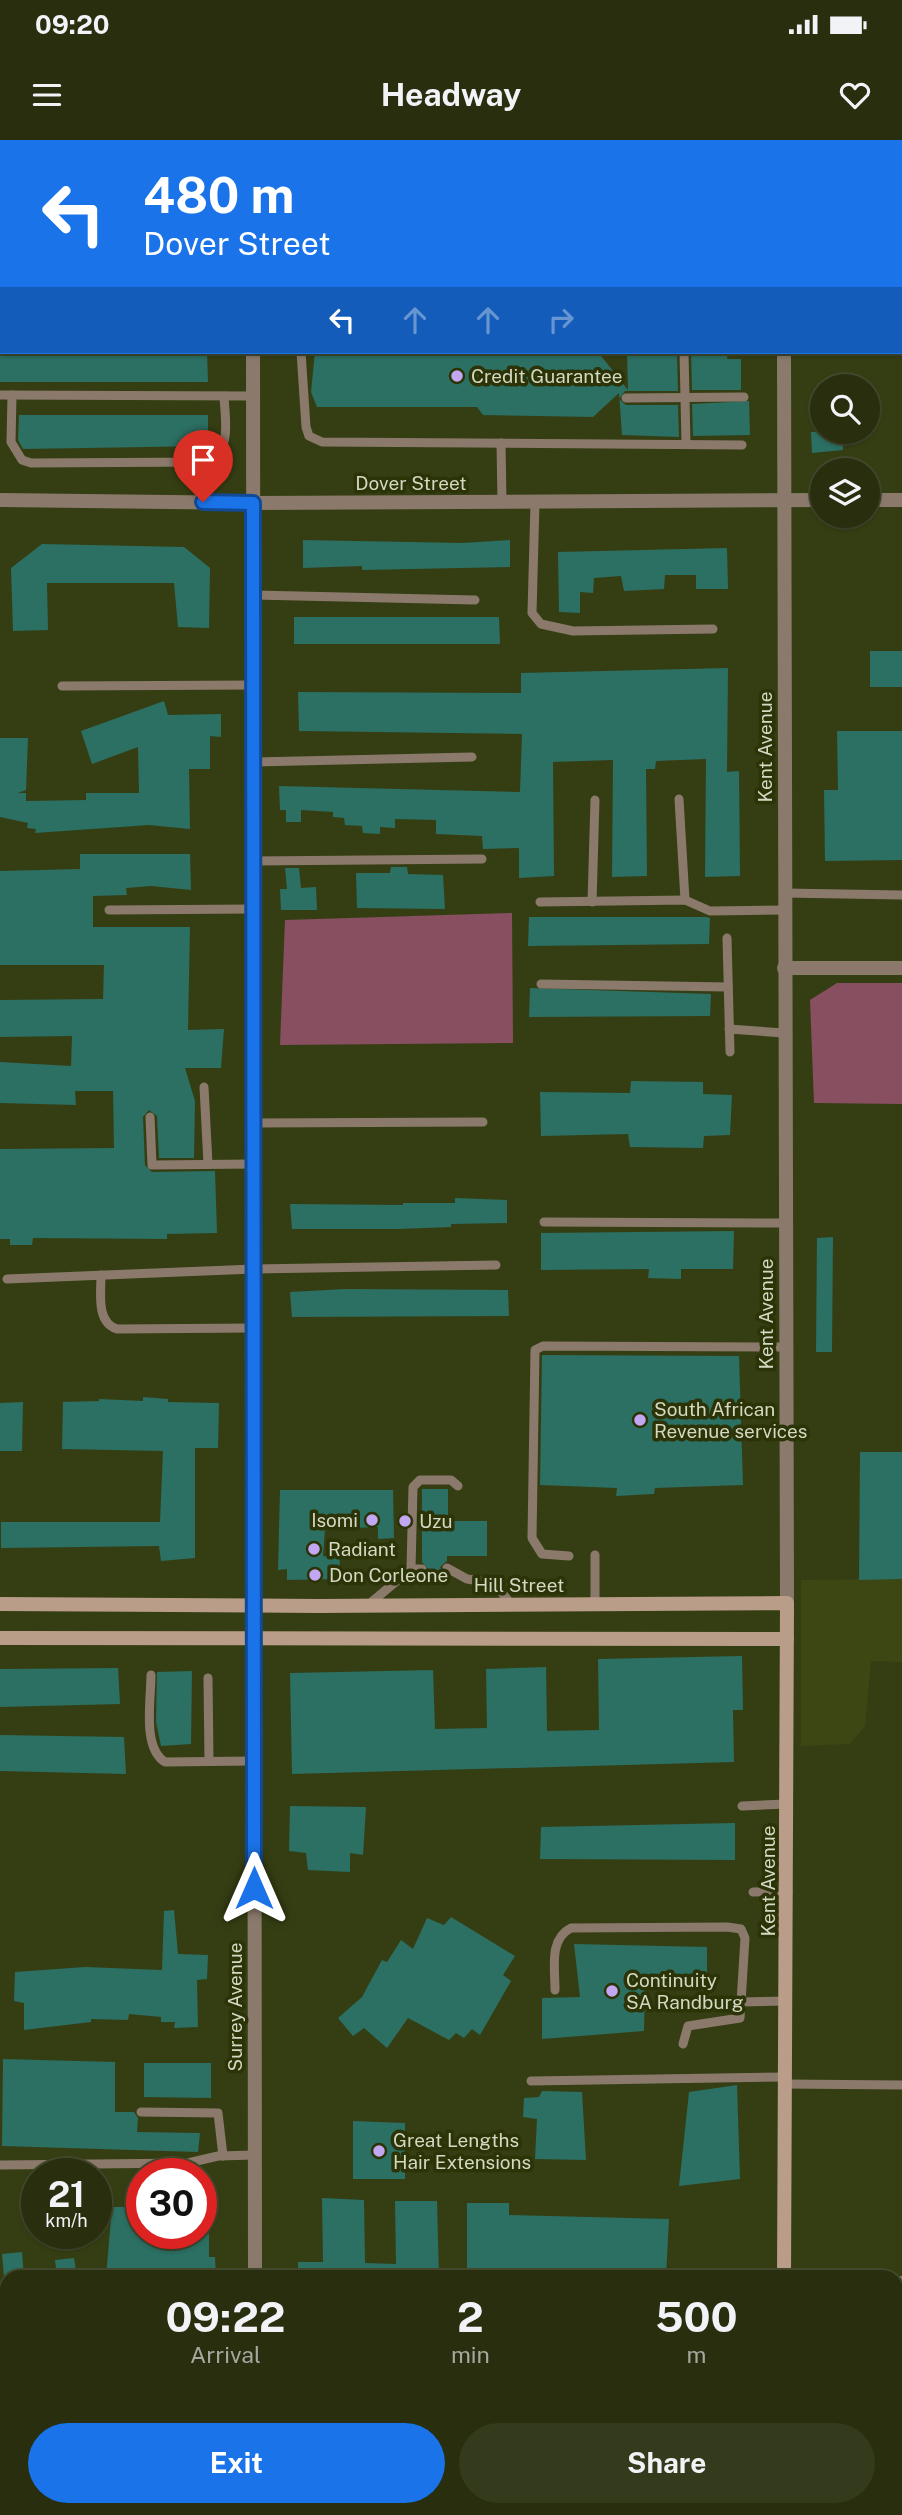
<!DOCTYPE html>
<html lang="en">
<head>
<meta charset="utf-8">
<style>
	body { margin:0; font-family:"Public Sans",sans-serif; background:#343a1c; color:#f1f3f6; height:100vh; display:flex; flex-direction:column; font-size:26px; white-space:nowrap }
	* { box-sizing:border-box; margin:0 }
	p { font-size:23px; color:#a5a89e }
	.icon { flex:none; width:38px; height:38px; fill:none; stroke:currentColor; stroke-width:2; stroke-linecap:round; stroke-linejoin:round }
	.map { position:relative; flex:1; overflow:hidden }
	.sheet { position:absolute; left:0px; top:2130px; width:903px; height:247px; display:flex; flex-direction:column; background:#282e0e; border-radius:21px 21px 0 0; box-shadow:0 2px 5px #0004,0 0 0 2px #444a2e }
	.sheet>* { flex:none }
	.banner { position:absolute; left:0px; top:0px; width:903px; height:214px; box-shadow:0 2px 5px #0004,0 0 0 2px #444a2e; background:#1a73e8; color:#fff; overflow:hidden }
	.fabs { position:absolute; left:810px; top:234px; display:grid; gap:14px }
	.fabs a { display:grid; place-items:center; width:70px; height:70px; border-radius:50%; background:#282e0e; box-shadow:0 2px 5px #0004,0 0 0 2px #444a2e; font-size:35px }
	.speed { position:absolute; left:21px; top:2018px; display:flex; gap:14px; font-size:35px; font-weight:700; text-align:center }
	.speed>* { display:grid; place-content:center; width:91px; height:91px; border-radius:50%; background:#282e0e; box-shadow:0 2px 5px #0004,0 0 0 2px #444a2e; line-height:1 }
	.speed small { font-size:18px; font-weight:400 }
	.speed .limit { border:10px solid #d22; background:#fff; color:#111 }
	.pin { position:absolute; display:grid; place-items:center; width:60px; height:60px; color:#fff; margin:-72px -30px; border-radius:50% 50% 50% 0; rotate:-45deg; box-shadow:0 0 7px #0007 }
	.pin .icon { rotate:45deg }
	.me { position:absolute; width:77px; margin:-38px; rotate:0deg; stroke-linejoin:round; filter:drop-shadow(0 0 5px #0008) }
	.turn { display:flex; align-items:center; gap:24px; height:147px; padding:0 28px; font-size:32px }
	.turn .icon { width:91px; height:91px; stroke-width:2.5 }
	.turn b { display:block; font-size:49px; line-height:60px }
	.lanes { display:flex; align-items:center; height:66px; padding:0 28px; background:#0003; justify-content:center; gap:35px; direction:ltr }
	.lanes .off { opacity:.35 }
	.eta { display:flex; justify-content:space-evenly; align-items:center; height:119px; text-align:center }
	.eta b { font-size:42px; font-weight:700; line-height:49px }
	.action { display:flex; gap:14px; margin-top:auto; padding:14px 28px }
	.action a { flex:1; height:80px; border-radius:42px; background:#1a73e8; color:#fff; font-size:28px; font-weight:700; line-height:80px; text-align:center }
	.action a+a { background:#343a1c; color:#f1f3f6 }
	.status { display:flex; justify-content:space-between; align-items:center; height:49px; padding:0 35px; background:#282e0e; direction:ltr }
	.status svg { height:19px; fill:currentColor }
	header { display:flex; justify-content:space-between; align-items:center; height:91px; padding:0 28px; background:#282e0e; font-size:32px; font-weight:700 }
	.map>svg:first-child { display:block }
	.built { fill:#3d4714 }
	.green { fill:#884f61 }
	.building { fill:#2c6f63 }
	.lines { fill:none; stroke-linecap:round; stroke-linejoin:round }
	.service { stroke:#8b7a6c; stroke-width:9 }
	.minor { stroke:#8b7a6c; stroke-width:14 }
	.tertiary { stroke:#8b7a6c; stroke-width:14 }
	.secondary { stroke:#b99d88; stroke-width:14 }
	.route-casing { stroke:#114b97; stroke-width:18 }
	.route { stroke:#1a73e8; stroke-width:12 }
	.poi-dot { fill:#c2a8f3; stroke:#2b3307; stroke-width:2.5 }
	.labels { text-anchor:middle; stroke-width:7; stroke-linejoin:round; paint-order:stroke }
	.poi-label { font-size:19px; fill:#d2d8c1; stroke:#2b3307; text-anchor:start }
	.street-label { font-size:19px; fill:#d2d8c1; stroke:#2b3307 }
</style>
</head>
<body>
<div class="status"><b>09:20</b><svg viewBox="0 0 49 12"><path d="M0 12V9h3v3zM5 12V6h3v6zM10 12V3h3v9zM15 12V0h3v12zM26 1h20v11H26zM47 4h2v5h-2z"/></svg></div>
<header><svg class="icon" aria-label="menu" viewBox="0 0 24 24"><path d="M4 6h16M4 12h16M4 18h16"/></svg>Headway<svg class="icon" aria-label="heart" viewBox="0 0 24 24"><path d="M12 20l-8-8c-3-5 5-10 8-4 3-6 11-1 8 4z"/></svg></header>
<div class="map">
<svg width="902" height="2375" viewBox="0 0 902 2375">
	<rect width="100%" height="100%" fill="#353e13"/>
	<!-- built -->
	<path class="built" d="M902,1439V1522L871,1521L865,1586L850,1604L801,1606V1440Z"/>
	<!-- green -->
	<g class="green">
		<path d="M512,773L513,903L280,905L285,780Z"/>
		<path d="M837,843H902V964L814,963L810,860Z"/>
	</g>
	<!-- building -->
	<g class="building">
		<path d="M0,212H207L208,242H0Z"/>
		<path d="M315,212H598L628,250L627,212H677L678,251H625L619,259L626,265H678L679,297L622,295L619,253L593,277L483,275L477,267H317L311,252Z"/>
		<path d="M691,212H728L727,219H741V250H692Z"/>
		<path d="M749,261L750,295L693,296L692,264Z"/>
		<path d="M19,275H208V306L23,309L18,300Z"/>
		<path d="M811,292H843V310L812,313Z"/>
		<path d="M303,400L462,403L510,400V427L362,430V426L303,428Z"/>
		<path d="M42,404L184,407L210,428L209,488L178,487L174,443H47L48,490L13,491L11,428Z"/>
		<path d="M727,408L728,449H696V435H665L664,449L624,451L621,436L594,438L593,453L580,452V473L559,472L558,412Z"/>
		<path d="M294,477H499L500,504H294Z"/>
		<rect x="870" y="511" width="32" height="36"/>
		<path d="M728,528L727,632L739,631L740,736L705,737L706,619L656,621L655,629H646L647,736L612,737L613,620L553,622L554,736L519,738V708L483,709L482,696L436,694V680L395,679V688L380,687V694L363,693L362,686L345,685L344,678L333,677V672L301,670V682H286V670H280L279,646L520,652L522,594L299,591L298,552L521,553V533Z"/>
		<path d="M164,561L168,575L221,574V597L210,596V629H189L190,689L149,685L35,693L36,689L27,688L28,683L0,677V598H28L26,650L18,653H26V661L86,660V653H139L138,607L92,624L81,591Z"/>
		<path d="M837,591H902V720L825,721L824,650H838Z"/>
		<path d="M80,714H190L191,750L151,746L126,748L127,755L93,756V787H190L188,890L224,889L221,928H185L195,961L194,1018H159L157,976L149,970L143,977L145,1025L152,1032L215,1031L217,1093L167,1094V1099L33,1098L32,1105H10V1099H0V1009L114,1008L113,951H75L76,965L0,963V922L71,926L72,896L0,897V860L103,859L104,825H0V731L80,729Z"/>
		<path d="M391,727H407L408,734L443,735L445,769L357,768L356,733H390Z"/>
		<path d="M285,728H299L301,748L316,747L317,770H281L280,749H287Z"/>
		<path d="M529,777H706L710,778L709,804L528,806Z"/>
		<path d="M530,848L711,854L710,876L529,877Z"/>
		<path d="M631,941L703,942V954L732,955L730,995L704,996L703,1008L630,1007L628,994L541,996L540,952L630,953Z"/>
		<path d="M455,1058L507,1060V1083L451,1084V1087L398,1089H292L290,1064L403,1065V1063H455Z"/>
		<path d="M734,1091L733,1129H681V1139L648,1138L649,1129L541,1130V1093Z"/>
		<path d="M833,1097L832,1212H816L817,1098Z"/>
		<path d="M345,1149L508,1150L509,1176L292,1177L290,1152Z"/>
		<path d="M542,1215L739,1216L743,1345L655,1348L654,1354L616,1356L617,1348L540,1345Z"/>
		<path d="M143,1257L168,1259V1262L219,1263L218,1308H195V1418L161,1421L159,1406L1,1408V1382H160L163,1311L62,1309L63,1262L99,1261V1259L143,1261Z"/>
		<path d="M23,1262L22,1311H0V1263Z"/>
		<path d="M860,1312H902V1439L859,1440Z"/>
		<path d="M422,1349H448V1381H487V1416H447V1421L440,1427L447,1436H422L429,1430L422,1422Z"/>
		<path d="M280,1350H393L394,1398L378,1399V1387L325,1389L323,1416L340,1417L339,1439L287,1440V1429L278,1430Z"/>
		<path d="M742,1516L743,1570H733L734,1622L292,1634L290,1533L433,1530L435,1589L487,1588L486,1529L546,1527L547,1591L599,1590L598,1519Z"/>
		<path d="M118,1528L120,1564L0,1567V1529Z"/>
		<path d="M192,1531L191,1604L161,1606L156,1582L157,1532Z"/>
		<path d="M0,1595L124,1597L126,1634L0,1631Z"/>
		<path d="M290,1666L366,1667L363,1715L350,1713V1732L308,1730L306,1713L289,1711Z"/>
		<path d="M735,1683V1720L540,1719L541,1687Z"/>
		<path d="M174,1770L178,1814L208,1815L207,1839L197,1840L198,1887L174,1888L175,1882H161V1877L129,1874L128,1880L91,1879V1882L24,1890V1863L14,1861L15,1832L85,1827L162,1830L164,1771Z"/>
		<path d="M451,1777L515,1816L503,1835L511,1841L480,1895L472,1889L464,1898L456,1893L449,1900L408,1878L387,1908L364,1888L353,1896L338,1878L362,1857L382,1820L387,1822L401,1800L413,1809L427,1778L444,1785Z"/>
		<path d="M574,1804L707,1807V1846L645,1842L644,1891L542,1899V1858L580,1857Z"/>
		<path d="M3,1919L115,1922V1972H134L138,1978L137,1992L200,1993L198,2012L2,2006Z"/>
		<path d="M144,1923H211V1958L144,1957Z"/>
		<path d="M737,1945L740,2039L679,2046L689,1952Z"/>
		<path d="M542,1951L582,1952L586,2020L535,2019L537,1979L523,1977L524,1958L539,1957Z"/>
		<path d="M353,1981L405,1983V2039H353Z"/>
		<path d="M322,2058L364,2060L365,2123L396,2124L395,2061H437L439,2137H298V2122H323Z"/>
		<path d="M467,2063H509V2075L669,2079L666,2137H467Z"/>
		<path d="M112,2067H142V2093H209V2117H215L216,2137H106Z"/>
		<path d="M22,2112L24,2137H4L2,2114Z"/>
		<path d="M74,2118L77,2137H57L55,2120Z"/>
	</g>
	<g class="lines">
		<!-- service -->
		<g class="service">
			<path d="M901,63H902"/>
			<path d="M901,185H902"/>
			<path d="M301,212L306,287L309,296L322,302L742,305"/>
			<path d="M684,212L686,304"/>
			<path d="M0,255L252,256"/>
			<path d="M12,255L11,302L22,320L31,323L205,322C233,312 225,280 224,256"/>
			<path d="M626,258L744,257"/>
			<path d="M501,303L502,362"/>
			<path d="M535,362L532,473L541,484L573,491L713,489"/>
			<path d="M254,455L475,460"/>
			<path d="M62,546L254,545"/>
			<path d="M254,622L472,617"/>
			<path d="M679,659L685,760"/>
			<path d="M254,721L482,719"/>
			<path d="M784,753L902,755"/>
			<path d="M540,762L685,760L710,771L784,770"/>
			<path d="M592,762L595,660"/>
			<path d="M109,770L254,769"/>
			<path d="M727,798L730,912"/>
			<path d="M541,844L728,847"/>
			<path d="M729,889L784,893"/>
			<path d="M204,947L208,1024"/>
			<path d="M150,977L152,1025L253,1024"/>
			<path d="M254,983L483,982"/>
			<path d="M544,1082L785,1083"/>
			<path d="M101,1135C101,1154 96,1182 117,1189L254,1188"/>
			<path d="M7,1139L254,1129L496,1125"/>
			<path d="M595,1415V1463"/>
			<path d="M569,1416L542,1414L532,1398L535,1210L543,1206L785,1207"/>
			<path d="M447,1428L467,1439L494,1443L511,1464"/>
			<path d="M422,1429H411L413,1347L420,1340H451L458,1346"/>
			<path d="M368,1465L411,1429"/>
			<path d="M151,1535C151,1560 142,1608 165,1622L253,1621"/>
			<path d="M208,1538L209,1621"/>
			<path d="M742,1666L786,1664"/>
			<path d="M753,1752L788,1751"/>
			<path d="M555,1850C555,1827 549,1799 571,1788L727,1787L741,1789L745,1798L740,1878L688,1886L683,1904"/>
			<path d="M741,1862L787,1861"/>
			<path d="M531,1941L785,1937"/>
			<path d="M785,1944L902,1945"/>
			<path d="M141,1972L218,1973L223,2016"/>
			<path d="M1,2025L188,2023L218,2016L255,2015"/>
			<path d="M896,2337H902"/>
			<path d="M302,2370V2375"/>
		</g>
		<!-- minor -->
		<g class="minor">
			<path d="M254,0V2"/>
			<path d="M785,2V0"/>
			<path d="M253,212L255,2137"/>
			<path d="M784,212L787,1463"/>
			<path d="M784,828H902"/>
			<path d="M896,2143H902"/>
			<path d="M255,2370V2375"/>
		</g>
		<!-- tertiary -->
		<g class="tertiary">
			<path d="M0,360L253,363L822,360"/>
			<path d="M868,360H902"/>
		</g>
		<!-- secondary -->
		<g class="secondary">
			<path d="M0,1464L318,1466L787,1463L784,2137"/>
			<path d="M0,1498L787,1499"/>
			<path d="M786,2370V2375"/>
		</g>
	</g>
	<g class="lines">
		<!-- route casing -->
		<g class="route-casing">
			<path id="route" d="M203,362L253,363L254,1748"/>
		</g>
		<!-- route -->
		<use href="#route" class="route"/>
	</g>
	<!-- markers -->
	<g class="poi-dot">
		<circle cx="457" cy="236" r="7"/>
		<circle cx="640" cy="1280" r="7"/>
		<circle cx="372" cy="1380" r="7"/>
		<circle cx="405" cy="1381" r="7"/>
		<circle cx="314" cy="1409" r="7"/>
		<circle cx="315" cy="1435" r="7"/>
		<circle cx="612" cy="1851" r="7"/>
		<circle cx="379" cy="2011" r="7"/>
	</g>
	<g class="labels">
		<!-- poi labels -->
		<g class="poi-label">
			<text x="471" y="243">Credit Guarantee</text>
			<text x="654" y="1276">South African<tspan x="654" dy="22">Revenue services</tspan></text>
			<text x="358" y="1387" text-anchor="end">Isomi</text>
			<text x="419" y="1388">Uzu</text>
			<text x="328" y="1416">Radiant</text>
			<text x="329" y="1442">Don Corleone</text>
			<text x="626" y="1847">Continuity<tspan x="626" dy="22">SA Randburg</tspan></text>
			<text x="393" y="2007">Great Lengths<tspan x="393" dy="22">Hair Extensions</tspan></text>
		</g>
		<!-- street labels -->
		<g class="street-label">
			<text x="411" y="350">Dover Street</text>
			<text transform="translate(765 607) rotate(-90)" y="7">Kent Avenue</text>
			<text transform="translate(766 1174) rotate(-90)" y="7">Kent Avenue</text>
			<text x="519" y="1452">Hill Street</text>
			<text transform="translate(768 1741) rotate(-90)" y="7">Kent Avenue</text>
			<text transform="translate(235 1867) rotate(-90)" y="7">Surrey Avenue</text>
		</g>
	</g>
</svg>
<div class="fabs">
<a><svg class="icon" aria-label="search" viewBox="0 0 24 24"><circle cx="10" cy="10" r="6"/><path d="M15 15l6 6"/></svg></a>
<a><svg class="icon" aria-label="layers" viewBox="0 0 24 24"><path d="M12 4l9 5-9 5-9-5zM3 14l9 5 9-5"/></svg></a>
</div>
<div class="speed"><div>21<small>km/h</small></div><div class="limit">30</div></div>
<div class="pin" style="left:203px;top:362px;background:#d93025"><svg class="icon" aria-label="arrive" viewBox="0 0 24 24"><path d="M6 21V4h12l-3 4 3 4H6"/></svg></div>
<svg class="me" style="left:254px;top:1748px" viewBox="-20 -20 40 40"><path d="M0-17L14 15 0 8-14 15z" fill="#1a73e8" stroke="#fff" stroke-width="4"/></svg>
<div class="banner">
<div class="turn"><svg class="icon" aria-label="left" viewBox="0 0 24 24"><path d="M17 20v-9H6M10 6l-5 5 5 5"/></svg><div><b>480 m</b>Dover Street</div></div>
<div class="lanes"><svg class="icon" aria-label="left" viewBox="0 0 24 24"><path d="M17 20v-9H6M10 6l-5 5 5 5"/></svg><svg class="icon off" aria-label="ahead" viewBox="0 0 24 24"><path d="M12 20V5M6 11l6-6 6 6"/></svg><svg class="icon off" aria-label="ahead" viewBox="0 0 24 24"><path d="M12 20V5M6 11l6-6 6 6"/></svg><svg class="icon off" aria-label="right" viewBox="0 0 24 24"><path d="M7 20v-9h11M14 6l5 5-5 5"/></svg></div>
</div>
<section class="sheet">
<div class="eta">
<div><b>09:22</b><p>Arrival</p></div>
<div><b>2</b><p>min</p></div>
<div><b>500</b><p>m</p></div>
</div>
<div class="action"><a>Exit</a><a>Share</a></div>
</section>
</div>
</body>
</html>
